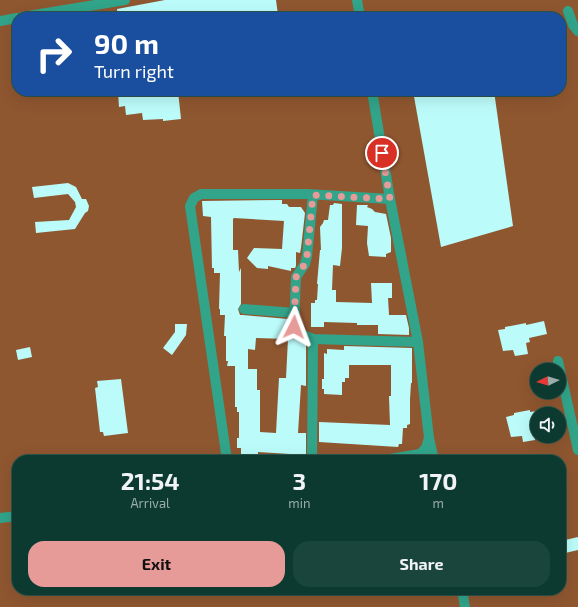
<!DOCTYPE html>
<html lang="en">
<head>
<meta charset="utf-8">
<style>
	body { margin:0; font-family:"Exo 2",sans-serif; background:#1a453c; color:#f1f3f6; height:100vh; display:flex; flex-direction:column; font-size:15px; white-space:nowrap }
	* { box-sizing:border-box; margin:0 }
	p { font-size:13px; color:#9aadab }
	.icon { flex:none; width:22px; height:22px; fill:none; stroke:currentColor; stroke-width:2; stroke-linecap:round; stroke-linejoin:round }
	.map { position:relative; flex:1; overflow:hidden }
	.panel { position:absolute; left:12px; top:455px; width:554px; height:140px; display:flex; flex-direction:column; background:#0c3a30; border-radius:16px; box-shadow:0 4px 16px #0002,0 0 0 1px #2c544c }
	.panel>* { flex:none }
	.hud { position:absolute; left:12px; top:12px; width:554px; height:84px; border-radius:16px; box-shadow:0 4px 16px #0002,0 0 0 1px #2c544c; background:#1a4fa0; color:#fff; overflow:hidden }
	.needle { width:26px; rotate:265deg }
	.tools { position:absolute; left:530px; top:363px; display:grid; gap:8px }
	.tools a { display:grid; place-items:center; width:36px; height:36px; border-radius:50%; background:#0c3a30; box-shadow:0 4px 16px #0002,0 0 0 1px #2c544c; font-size:20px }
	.pin { position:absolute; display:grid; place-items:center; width:34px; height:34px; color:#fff; margin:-17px; border:2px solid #fff; border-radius:50%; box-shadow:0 1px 4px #0007 }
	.me { position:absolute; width:44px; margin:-22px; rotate:3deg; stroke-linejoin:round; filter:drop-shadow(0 0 3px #0008) }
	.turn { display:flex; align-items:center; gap:14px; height:84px; padding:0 16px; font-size:18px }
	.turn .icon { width:52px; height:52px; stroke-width:2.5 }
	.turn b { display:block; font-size:28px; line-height:34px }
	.eta { display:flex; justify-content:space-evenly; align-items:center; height:68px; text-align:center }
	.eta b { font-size:24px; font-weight:700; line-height:28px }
	.action { display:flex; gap:8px; margin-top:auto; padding:8px 16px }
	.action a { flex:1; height:46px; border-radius:16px; background:#e69b98; color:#111; font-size:16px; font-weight:700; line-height:46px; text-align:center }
	.action a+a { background:#1a453c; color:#f1f3f6 }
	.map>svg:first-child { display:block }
	.green { fill:#8f5730; fill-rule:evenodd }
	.building { fill:#bbfcfa; fill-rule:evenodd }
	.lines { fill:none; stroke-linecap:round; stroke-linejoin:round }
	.street { stroke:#31a48a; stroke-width:10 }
	.route { stroke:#e69b98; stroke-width:7; stroke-dasharray:0 12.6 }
</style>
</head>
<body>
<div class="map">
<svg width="578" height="607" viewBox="0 0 578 607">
	<rect width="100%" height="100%" fill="#104e40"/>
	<!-- green -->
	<path class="green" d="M0,0H578V607H0ZM17,17H561V91H17ZM537,370H559V392H537ZM537,414H559V436H537ZM17,460H561V590H17Z"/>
	<!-- building -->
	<g class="building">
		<path d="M165,0H276L278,15H277V17H248L247,13L219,17H118L117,9Z"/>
		<path d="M129,91H178L181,119L163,121V119L143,120L142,113L126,115L125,106L119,107L118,92Z"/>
		<path d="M413,91H494L513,226L441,247Z"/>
		<path d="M68,183L76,187L82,199H86L89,206L88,211L85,213L75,229L36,233L35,222L69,220L76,207L75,202L68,194L34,198L32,187Z"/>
		<path d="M282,200V204H287L289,207H301L305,213L301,248L300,253L296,252V266L295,268H291V271L268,266V269L257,268L247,258L254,248L282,249L284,221L234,218L233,219V250H238L239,272L241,268V304L238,309L240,315H243L288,319L289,338H294L306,343V386L301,385L298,433H306V455L258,452V454H241V448H237V438H239V412H237V407H235V366H227L228,361H226V336H224L225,315H220V309H219L220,273H214V268H212L211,217L203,216L202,201ZM256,338L288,339L286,378H279L276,433L260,432V390H257V369H248V349L255,350Z"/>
		<path d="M334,203L342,204V248L340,266L333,265L332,290H336V302L372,303L371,283H392V298H388L389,315H406L409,328V335L378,334V325H357V323L324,322V327H311V303H315V300H317L318,284H317L320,250H321L320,227L323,223L324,220H328L330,205H333Z"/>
		<path d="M357,205H368L367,207L372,209L375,212L386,214L391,238V252L386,254V257L369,256L367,243L368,226L356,225Z"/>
		<path d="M544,321L547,334L529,338L530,342L526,343L528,354L515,356L513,350L503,351L498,330L505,329V327L526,323V325Z"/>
		<path d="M175,324H187L186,335L172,355L163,348L175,332Z"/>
		<path d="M344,346L412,348V383H411L410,399V424L407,425V428H403L402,444H399L398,447L319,442V422L390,425L389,396H391V365H349V378H345V382H342V395L324,394V389H322V379H324V353L327,354V349L344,350Z"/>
		<path d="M30,347L32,357L18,360L16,350Z"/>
		<path d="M121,379L128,433L104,436L103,432H100L95,388L98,387L97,381Z"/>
		<path d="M530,410V412L537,411V424H535L537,433H534L535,440L523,442L522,436L511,437L506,417L514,415V413Z"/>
		<path d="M578,537V550L561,554V541Z"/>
	</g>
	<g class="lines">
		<!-- street -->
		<g class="street">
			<path d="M357,0L360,17"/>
			<path d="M568,11L573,25L578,31"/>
			<path d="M22,17L125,0"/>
			<path d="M0,21L17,18"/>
			<path d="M372,91L390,199L418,342L429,438L426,448L420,454L384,460"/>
			<path d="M313,195L307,256L305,264L296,277L294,327L298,333L313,339L418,342"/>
			<path d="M244,309L295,313"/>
			<path d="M558,361L578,450"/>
			<path d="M429,438L434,460"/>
			<path d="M227,460L190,206L194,198L201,194H307L390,199"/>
			<path d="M312,460L313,339"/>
			<path d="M0,518L17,516"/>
			<path d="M462,590L465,607"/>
		</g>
	</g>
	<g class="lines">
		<!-- route -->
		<path class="route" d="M294,327L296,277L305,264L307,256L313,195L390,199L382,153"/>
	</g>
</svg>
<div class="tools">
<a><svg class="needle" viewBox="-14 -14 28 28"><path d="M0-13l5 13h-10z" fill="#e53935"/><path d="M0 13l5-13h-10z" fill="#9aadab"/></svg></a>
<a><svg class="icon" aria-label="sound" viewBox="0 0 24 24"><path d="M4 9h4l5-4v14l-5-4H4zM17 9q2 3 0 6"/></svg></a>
</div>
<div class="pin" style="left:382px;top:153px;background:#d93025"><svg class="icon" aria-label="arrive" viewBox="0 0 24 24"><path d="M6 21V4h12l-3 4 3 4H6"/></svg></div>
<svg class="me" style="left:294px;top:327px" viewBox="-20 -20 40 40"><path d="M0-17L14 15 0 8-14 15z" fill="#e69b98" stroke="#fff" stroke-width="4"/></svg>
<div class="hud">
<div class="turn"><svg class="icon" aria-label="right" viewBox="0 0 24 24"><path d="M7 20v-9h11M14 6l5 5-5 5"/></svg><div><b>90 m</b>Turn right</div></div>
</div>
<section class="panel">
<div class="eta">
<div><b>21:54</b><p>Arrival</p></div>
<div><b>3</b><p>min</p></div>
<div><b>170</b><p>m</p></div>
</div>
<div class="action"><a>Exit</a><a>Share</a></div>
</section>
</div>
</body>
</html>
